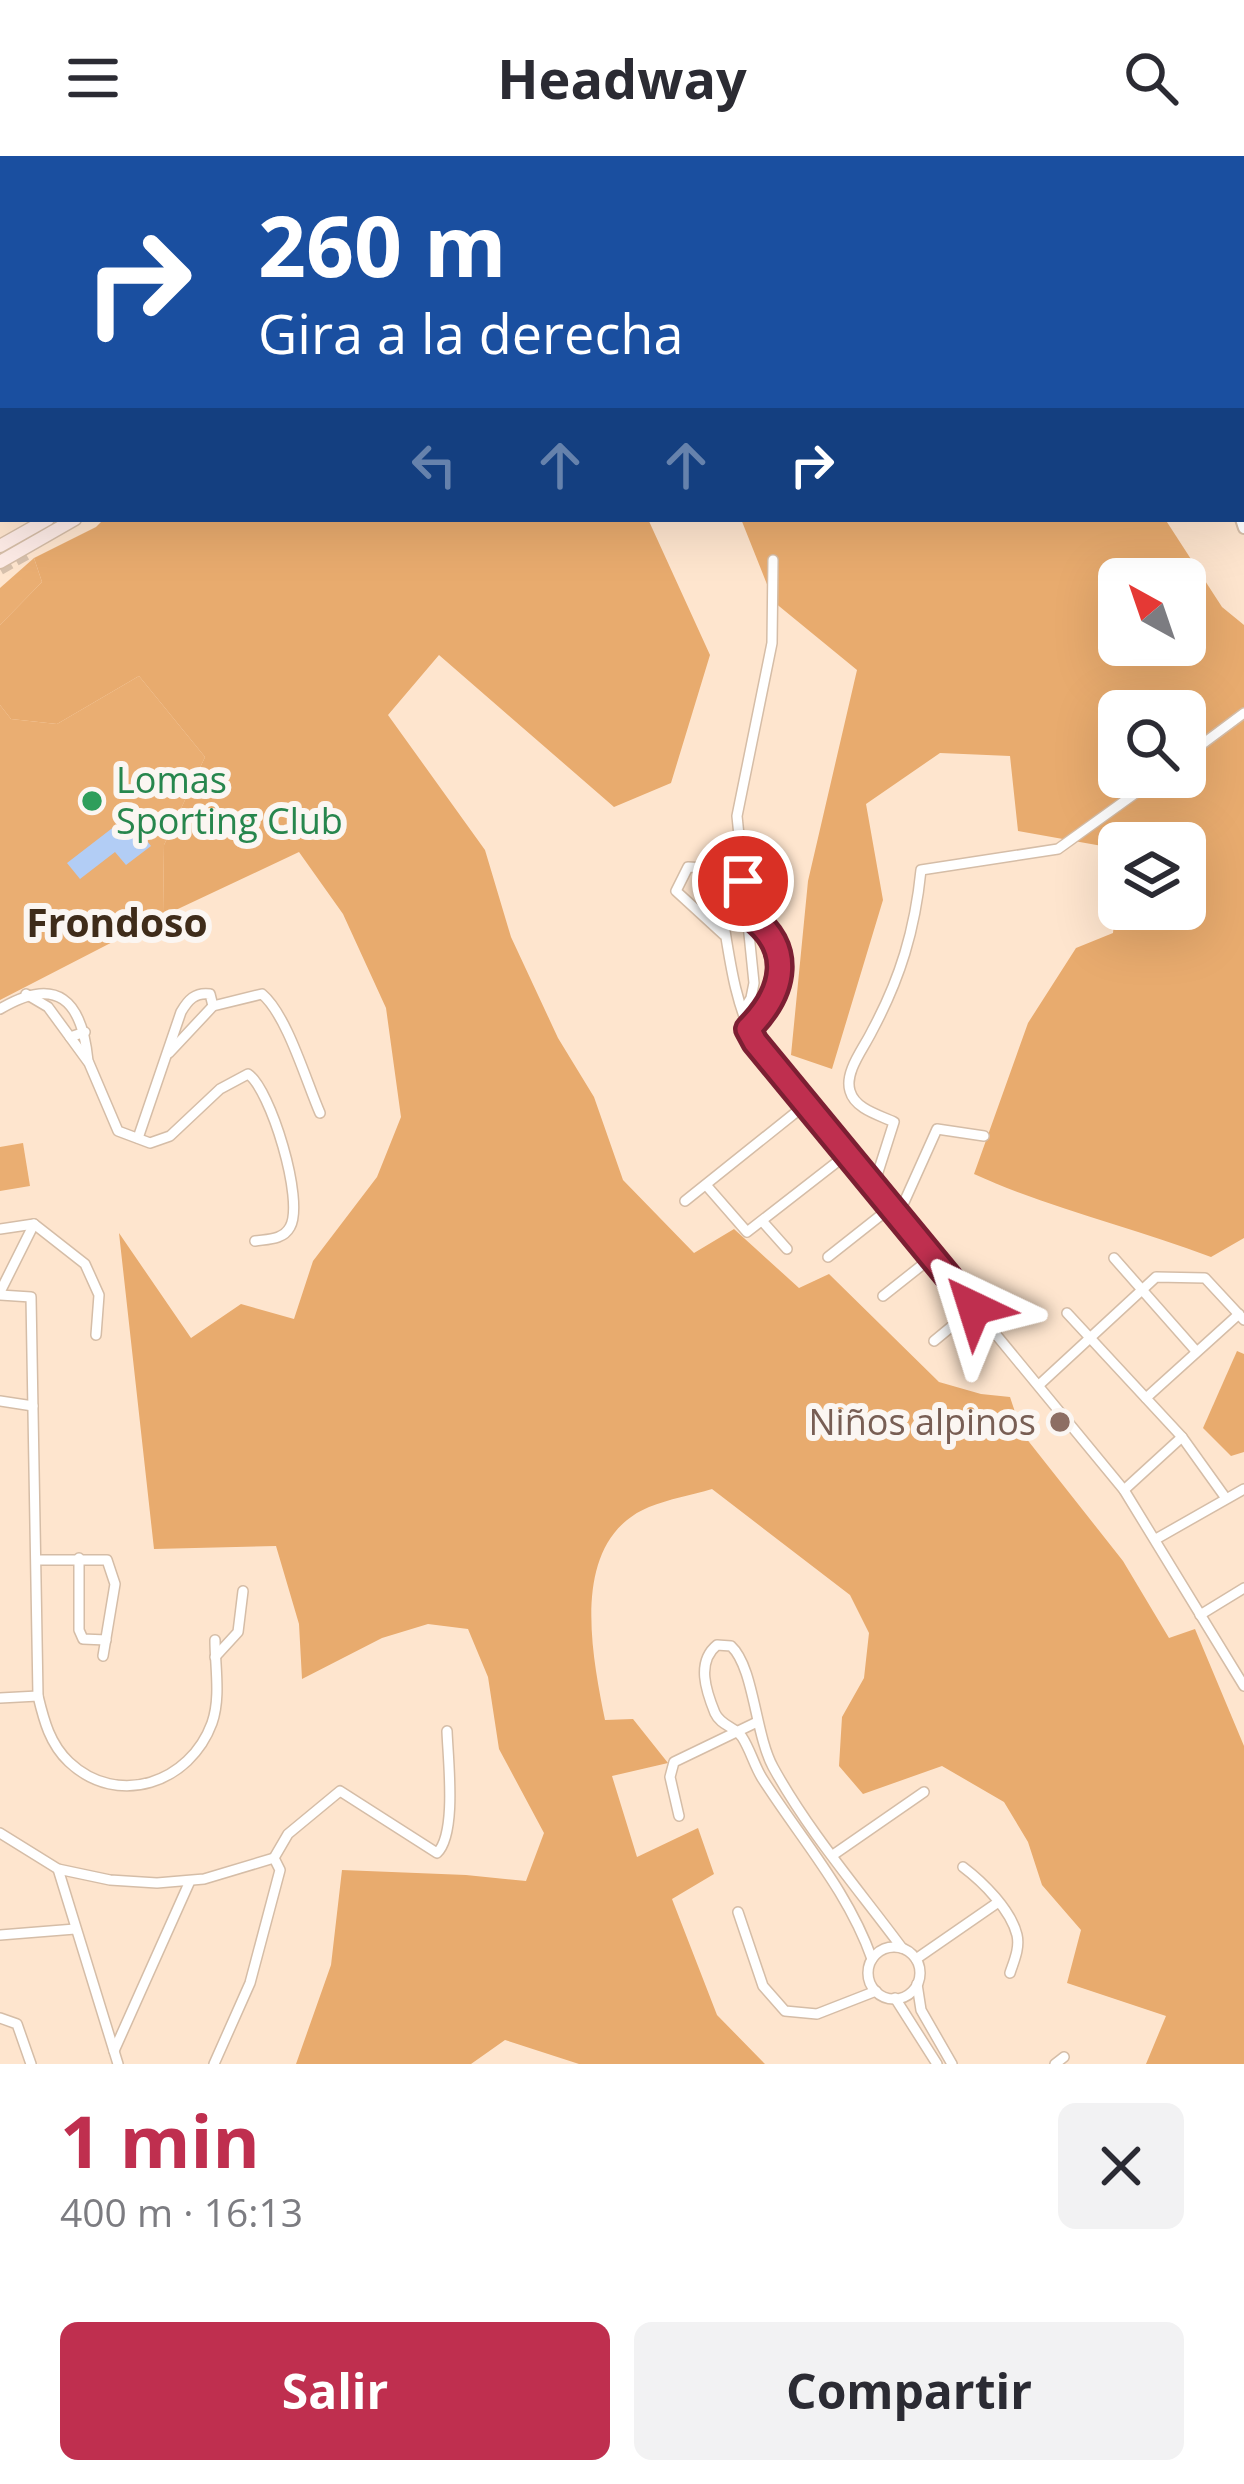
<!DOCTYPE html>
<html lang="es">
<head>
<meta charset="utf-8">
<style>
	body { margin:0; font-family:"Open Sans",sans-serif; background:#f2f2f3; color:#2b2b33; height:100vh; display:flex; flex-direction:column; font-size:45px; white-space:nowrap }
	* { box-sizing:border-box; margin:0 }
	p { font-size:39px; color:#7c7c81 }
	.icon { flex:none; width:66px; height:66px; fill:none; stroke:currentColor; stroke-width:2; stroke-linecap:round; stroke-linejoin:round }
	.map { position:relative; height:1908px; overflow:hidden }
	.sheet { display:flex; flex-direction:column; background:#fff; flex:1 }
	.sheet>* { flex:none }
	.banner { position:absolute; left:0px; top:0px; width:1245px; height:366px; box-shadow:0 12px 48px #0002; background:#1a4fa0; color:#fff; overflow:hidden }
	.needle { width:78px; rotate:320deg }
	.tools { position:absolute; left:1098px; top:402px; display:grid; gap:24px }
	.tools a { display:grid; place-items:center; width:108px; height:108px; border-radius:18px; background:#fff; box-shadow:0 12px 48px #0002; font-size:60px }
	.pin { position:absolute; display:grid; place-items:center; width:102px; height:102px; color:#fff; margin:-51px; border:6px solid #fff; border-radius:50%; box-shadow:0 3px 12px #0007 }
	.me { position:absolute; width:132px; margin:-66px; rotate:319deg; stroke-linejoin:round; filter:drop-shadow(0 0 9px #0008) }
	.turn { display:flex; align-items:center; gap:42px; height:252px; padding:0 60px; font-size:54px }
	.turn .icon { width:156px; height:156px; stroke-width:2.5 }
	.turn b { display:block; font-size:84px; line-height:102px }
	.lanes { display:flex; align-items:center; height:114px; padding:0 60px; background:#0003; justify-content:center; gap:60px; direction:ltr }
	.lanes .off { opacity:.35 }
	.round { display:grid; place-items:center; flex:none; width:126px; height:126px; border-radius:18px; background:#f2f2f3 }
	.head { display:flex; align-items:center; justify-content:space-between; height:204px; padding:0 60px }
	h1 { font-size:72px; font-weight:700; line-height:90px; color:#bf2f4f }
	.button { display:flex; gap:24px; margin-top:auto; padding:24px 60px }
	.button a { flex:1; height:138px; border-radius:18px; background:#bf2f4f; color:#fff; font-size:48px; font-weight:700; line-height:138px; text-align:center }
	.button a+a { background:#f2f2f3; color:#2b2b33 }
	header { display:flex; justify-content:space-between; align-items:center; height:156px; padding:0 60px; background:#fff; font-size:54px; font-weight:700 }
	.map>svg:first-child { display:block }
	.green { fill:#eaae72 }
	.forest { fill:#e8ab6e; fill-rule:evenodd }
	.water { fill:#b2cdf5 }
	.lines { fill:none; stroke-linecap:round; stroke-linejoin:round }
	.secondary-tunnel { stroke:#d7c1ad; stroke-width:12; stroke-dasharray:12 6; stroke-linecap:butt }
	.minor-casing { stroke:#d5bda7; stroke-width:12 }
	.tertiary-casing { stroke:#d5bda7; stroke-width:14 }
	.secondary-casing { stroke:#d5bda7; stroke-width:15 }
	.minor { stroke:#fff; stroke-width:9 }
	.tertiary { stroke:#fff; stroke-width:10 }
	.secondary { stroke:#fdebe6; stroke-width:12 }
	.route-casing { stroke:#7c1f33; stroke-width:30 }
	.route { stroke:#bf2f4f; stroke-width:21 }
	.leisure-dot { fill:#2e9e5b; stroke:#fbf6f2; stroke-width:4.5 }
	.education-dot { fill:#8d6e63; stroke:#fbf6f2; stroke-width:4.5 }
	.labels { text-anchor:middle; stroke-width:12; stroke-linejoin:round; paint-order:stroke }
	.leisure-label { font-size:36px; fill:#27864d; stroke:#fbf6f2; text-anchor:start }
	.education-label { font-size:36px; fill:#785e54; stroke:#fbf6f2; text-anchor:end }
	.neighbourhood-label { font-size:39px; font-weight:bold; fill:#3f2c1a; stroke:#fbf6f2 }
</style>
</head>
<body>
<header><svg class="icon" aria-label="menu" viewBox="0 0 24 24"><path d="M4 6h16M4 12h16M4 18h16"/></svg>Headway<svg class="icon" aria-label="search" viewBox="0 0 24 24"><circle cx="10" cy="10" r="6"/><path d="M15 15l6 6"/></svg></header>
<div class="map">
<svg width="1244" height="1908" viewBox="0 0 1244 1908">
	<rect width="100%" height="100%" fill="#fee5ce"/>
	<!-- green -->
	<g class="green">
		<path d="M34,402L42,426L0,469V432Z"/>
		<path d="M139,520L205,601L164,689L163,760L0,844V549L11,563L57,568Z"/>
		<path d="M23,987L30,1030L0,1035V991Z"/>
	</g>
	<!-- forest -->
	<g class="forest">
		<path d="M438,0H913L920,3H436Z"/>
		<path d="M104,363H648L710,499L671,627L614,651L439,499L388,559L485,694L511,781L558,882L594,941L623,1024L694,1097L734,1073L799,1132L829,1118L939,1226L981,1238L1010,1241L1022,1277L1123,1405L1169,1482L1195,1473L1244,1590V1908H1146L1166,1860L1067,1827L1081,1774L1042,1729L1028,1686L1004,1646L942,1610L863,1638L839,1610L842,1561L864,1522L869,1477L850,1439L712,1333C692,1339 669,1343 649,1351C568,1385 592,1498 605,1564L633,1563L668,1607L612,1620L637,1701L698,1672L714,1718L672,1743L717,1859L765,1908H579L505,1884L471,1908H296L331,1809L342,1714L466,1719L526,1725L544,1677L499,1593L488,1521L468,1473L428,1468L382,1482L302,1523L299,1468L276,1390L154,1393L119,1077L191,1182L241,1148L294,1163L313,1105L377,1021L401,961L386,852L343,758L299,696L163,760L164,689L205,601L139,520L57,568L11,563L0,549V469L42,426L34,402L96,371Z"/>
		<path d="M741,363H1165L1222,451L1244,469V1082L1211,1101C1133,1071 1051,1053 974,1018L1028,867L1076,792L1113,777L1119,716V753H1185V687H1119V693L1018,675L1010,600L940,597L866,648L883,744L832,913L791,899L808,725L857,514L774,446ZM1119,423H1185V489H1119ZM1119,555H1185V621H1119Z"/>
		<path d="M1237,1195L1244,1198V1296L1231,1300L1203,1272Z"/>
	</g>
	<!-- water -->
	<path class="water" d="M128,660L151,690L126,709L115,696L80,723L67,707Z"/>
	<g class="lines">
		<!-- secondary-tunnel -->
		<path class="secondary-tunnel" d="M0,413L30,396"/>
		<!-- minor casing -->
		<g class="minor-casing">
			<g id="minor">
				<path d="M1043,0L1044,3"/>
				<path d="M1101,0V3"/>
				<path d="M376,3L380,0"/>
				<path d="M1242,52H1244"/>
				<path d="M1242,176L1244,174"/>
				<path d="M1185,601L1244,557"/>
				<path d="M745,757C795,790 786,834 748,873"/>
				<path d="M724,779L676,735L688,711L707,712L714,717C728,773 728,834 755,886L1124,1334L1244,1530"/>
				<path d="M26,838L48,851L70,881L85,876"/>
				<path d="M0,853C57,819 82,844 88,905"/>
				<path d="M743,855L751,842L754,827L737,660L772,487L773,404"/>
				<path d="M70,881L89,907L118,975L150,987L170,980L220,933L248,918C270,932 305,1045 290,1071C283,1084 268,1083 255,1085"/>
				<path d="M169,897L213,850L262,838C287,859 306,925 320,957"/>
				<path d="M138,982L181,856C188,844 195,836 210,838L213,850"/>
				<path d="M706,1029L747,1076L846,999"/>
				<path d="M873,1032L894,966C879,959 855,953 850,935C844,916 864,892 872,875C900,823 915,774 921,714L1058,693L1158,621"/>
				<path d="M685,1045L805,949"/>
				<path d="M897,1062L937,973L984,980"/>
				<path d="M763,1066L787,1093"/>
				<path d="M0,1073L34,1068L85,1108L99,1139L96,1179"/>
				<path d="M828,1101L890,1052"/>
				<path d="M1114,1102L1196,1195"/>
				<path d="M0,1136L34,1068"/>
				<path d="M0,1139L31,1141L38,1540C44,1565 50,1588 69,1606C118,1652 190,1627 212,1567C221,1541 215,1511 215,1484"/>
				<path d="M883,1140L931,1102"/>
				<path d="M1067,1157L1182,1281L1225,1341"/>
				<path d="M934,1185L974,1152"/>
				<path d="M1039,1229L1156,1121L1205,1122L1244,1164"/>
				<path d="M1146,1242L1239,1158"/>
				<path d="M0,1245L33,1250"/>
				<path d="M1124,1334L1182,1281"/>
				<path d="M1156,1383L1244,1333"/>
				<path d="M79,1402V1474L83,1483L106,1484"/>
				<path d="M37,1404H107L115,1428L103,1500"/>
				<path d="M1200,1459L1244,1432"/>
				<path d="M215,1501L238,1476L243,1435"/>
				<path d="M0,1542L38,1540"/>
				<path d="M679,1660L670,1621L674,1606L755,1567"/>
				<path d="M0,1677L58,1713L110,1724L157,1727L204,1723L274,1702"/>
				<path d="M833,1699L924,1636"/>
				<path d="M274,1702L288,1678L340,1635L437,1697C457,1678 448,1604 447,1575"/>
				<path d="M963,1711C983,1726 1011,1754 1017,1779C1020,1792 1014,1805 1010,1817"/>
				<path d="M58,1713L118,1908"/>
				<path d="M738,1756L763,1830L785,1855L817,1858L876,1835"/>
				<path d="M0,1779L75,1773"/>
				<circle cx="894" cy="1817" r="26"/>
				<path d="M872,1803C848,1735 801,1683 762,1622C754,1609 750,1593 742,1581C734,1570 721,1570 715,1557C706,1535 696,1506 717,1489L731,1490C754,1511 755,1578 773,1611C808,1675 859,1734 902,1792"/>
				<path d="M916,1803L997,1747"/>
				<path d="M917,1828L921,1854L952,1908"/>
				<path d="M895,1842L937,1908"/>
				<path d="M0,1862L17,1868L31,1908"/>
				<path d="M114,1895L190,1725"/>
				<path d="M214,1908L250,1827L280,1714L274,1702"/>
				<path d="M1055,1908L1064,1901"/>
			</g>
		</g>
		<!-- tertiary casing -->
		<g class="tertiary-casing">
			<g id="tertiary">
				<path d="M1168,0V3"/>
				<path d="M1179,0V3"/>
				<path d="M1241,363L1244,372"/>
			</g>
		</g>
		<!-- secondary casing -->
		<g class="secondary-casing">
			<g id="secondary">
				<path d="M260,3V0"/>
				<path d="M273,3L275,0"/>
				<path d="M0,390L48,363"/>
				<path d="M0,406L75,363"/>
			</g>
		</g>
		<!-- minor -->
		<use href="#minor" class="minor"/>
		<!-- tertiary -->
		<use href="#tertiary" class="tertiary"/>
		<!-- secondary -->
		<use href="#secondary" class="secondary"/>
	</g>
	<g class="lines">
		<!-- route casing -->
		<g class="route-casing">
			<path id="route" d="M743,725L746,757C795,790 786,835 748,873L755,886L974,1152"/>
		</g>
		<!-- route -->
		<use href="#route" class="route"/>
	</g>
	<!-- markers -->
	<circle class="leisure-dot" cx="92" cy="645" r="12"/>
	<circle class="education-dot" cx="1060" cy="1266" r="12"/>
	<g class="labels">
		<!-- leisure labels -->
		<g class="leisure-label">
			<text x="116" y="637">Lomas<tspan x="116" dy="41">Sporting Club</tspan></text>
		</g>
		<!-- education labels -->
		<g class="education-label">
			<text x="1036" y="1279">Niños alpinos</text>
		</g>
		<!-- neighbourhood labels -->
		<g class="neighbourhood-label">
			<text x="117" y="781">Frondoso</text>
		</g>
	</g>
</svg>
<div class="tools">
<a><svg class="needle" viewBox="-14 -14 28 28"><path d="M0-13l5 13h-10z" fill="#e53935"/><path d="M0 13l5-13h-10z" fill="#7c7c81"/></svg></a>
<a><svg class="icon" aria-label="search" viewBox="0 0 24 24"><circle cx="10" cy="10" r="6"/><path d="M15 15l6 6"/></svg></a>
<a><svg class="icon" aria-label="layers" viewBox="0 0 24 24"><path d="M12 4l9 5-9 5-9-5zM3 14l9 5 9-5"/></svg></a>
</div>
<div class="pin" style="left:743px;top:725px;background:#d93025"><svg class="icon" aria-label="arrive" viewBox="0 0 24 24"><path d="M6 21V4h12l-3 4 3 4H6"/></svg></div>
<svg class="me" style="left:974px;top:1152px" viewBox="-20 -20 40 40"><path d="M0-17L14 15 0 8-14 15z" fill="#bf2f4f" stroke="#fff" stroke-width="4"/></svg>
<div class="banner">
<div class="turn"><svg class="icon" aria-label="right" viewBox="0 0 24 24"><path d="M7 20v-9h11M14 6l5 5-5 5"/></svg><div><b>260 m</b>Gira a la derecha</div></div>
<div class="lanes"><svg class="icon off" aria-label="left" viewBox="0 0 24 24"><path d="M17 20v-9H6M10 6l-5 5 5 5"/></svg><svg class="icon off" aria-label="ahead" viewBox="0 0 24 24"><path d="M12 20V5M6 11l6-6 6 6"/></svg><svg class="icon off" aria-label="ahead" viewBox="0 0 24 24"><path d="M12 20V5M6 11l6-6 6 6"/></svg><svg class="icon" aria-label="right" viewBox="0 0 24 24"><path d="M7 20v-9h11M14 6l5 5-5 5"/></svg></div>
</div>
</div>
<section class="sheet">
<div class="head"><div><h1>1 min</h1><p>400 m · 16:13</p></div><a class="round"><svg class="icon" aria-label="close" viewBox="0 0 24 24"><path d="M6 6l12 12M18 6L6 18"/></svg></a></div>
<div class="button"><a>Salir</a><a>Compartir</a></div>
</section>
</body>
</html>
